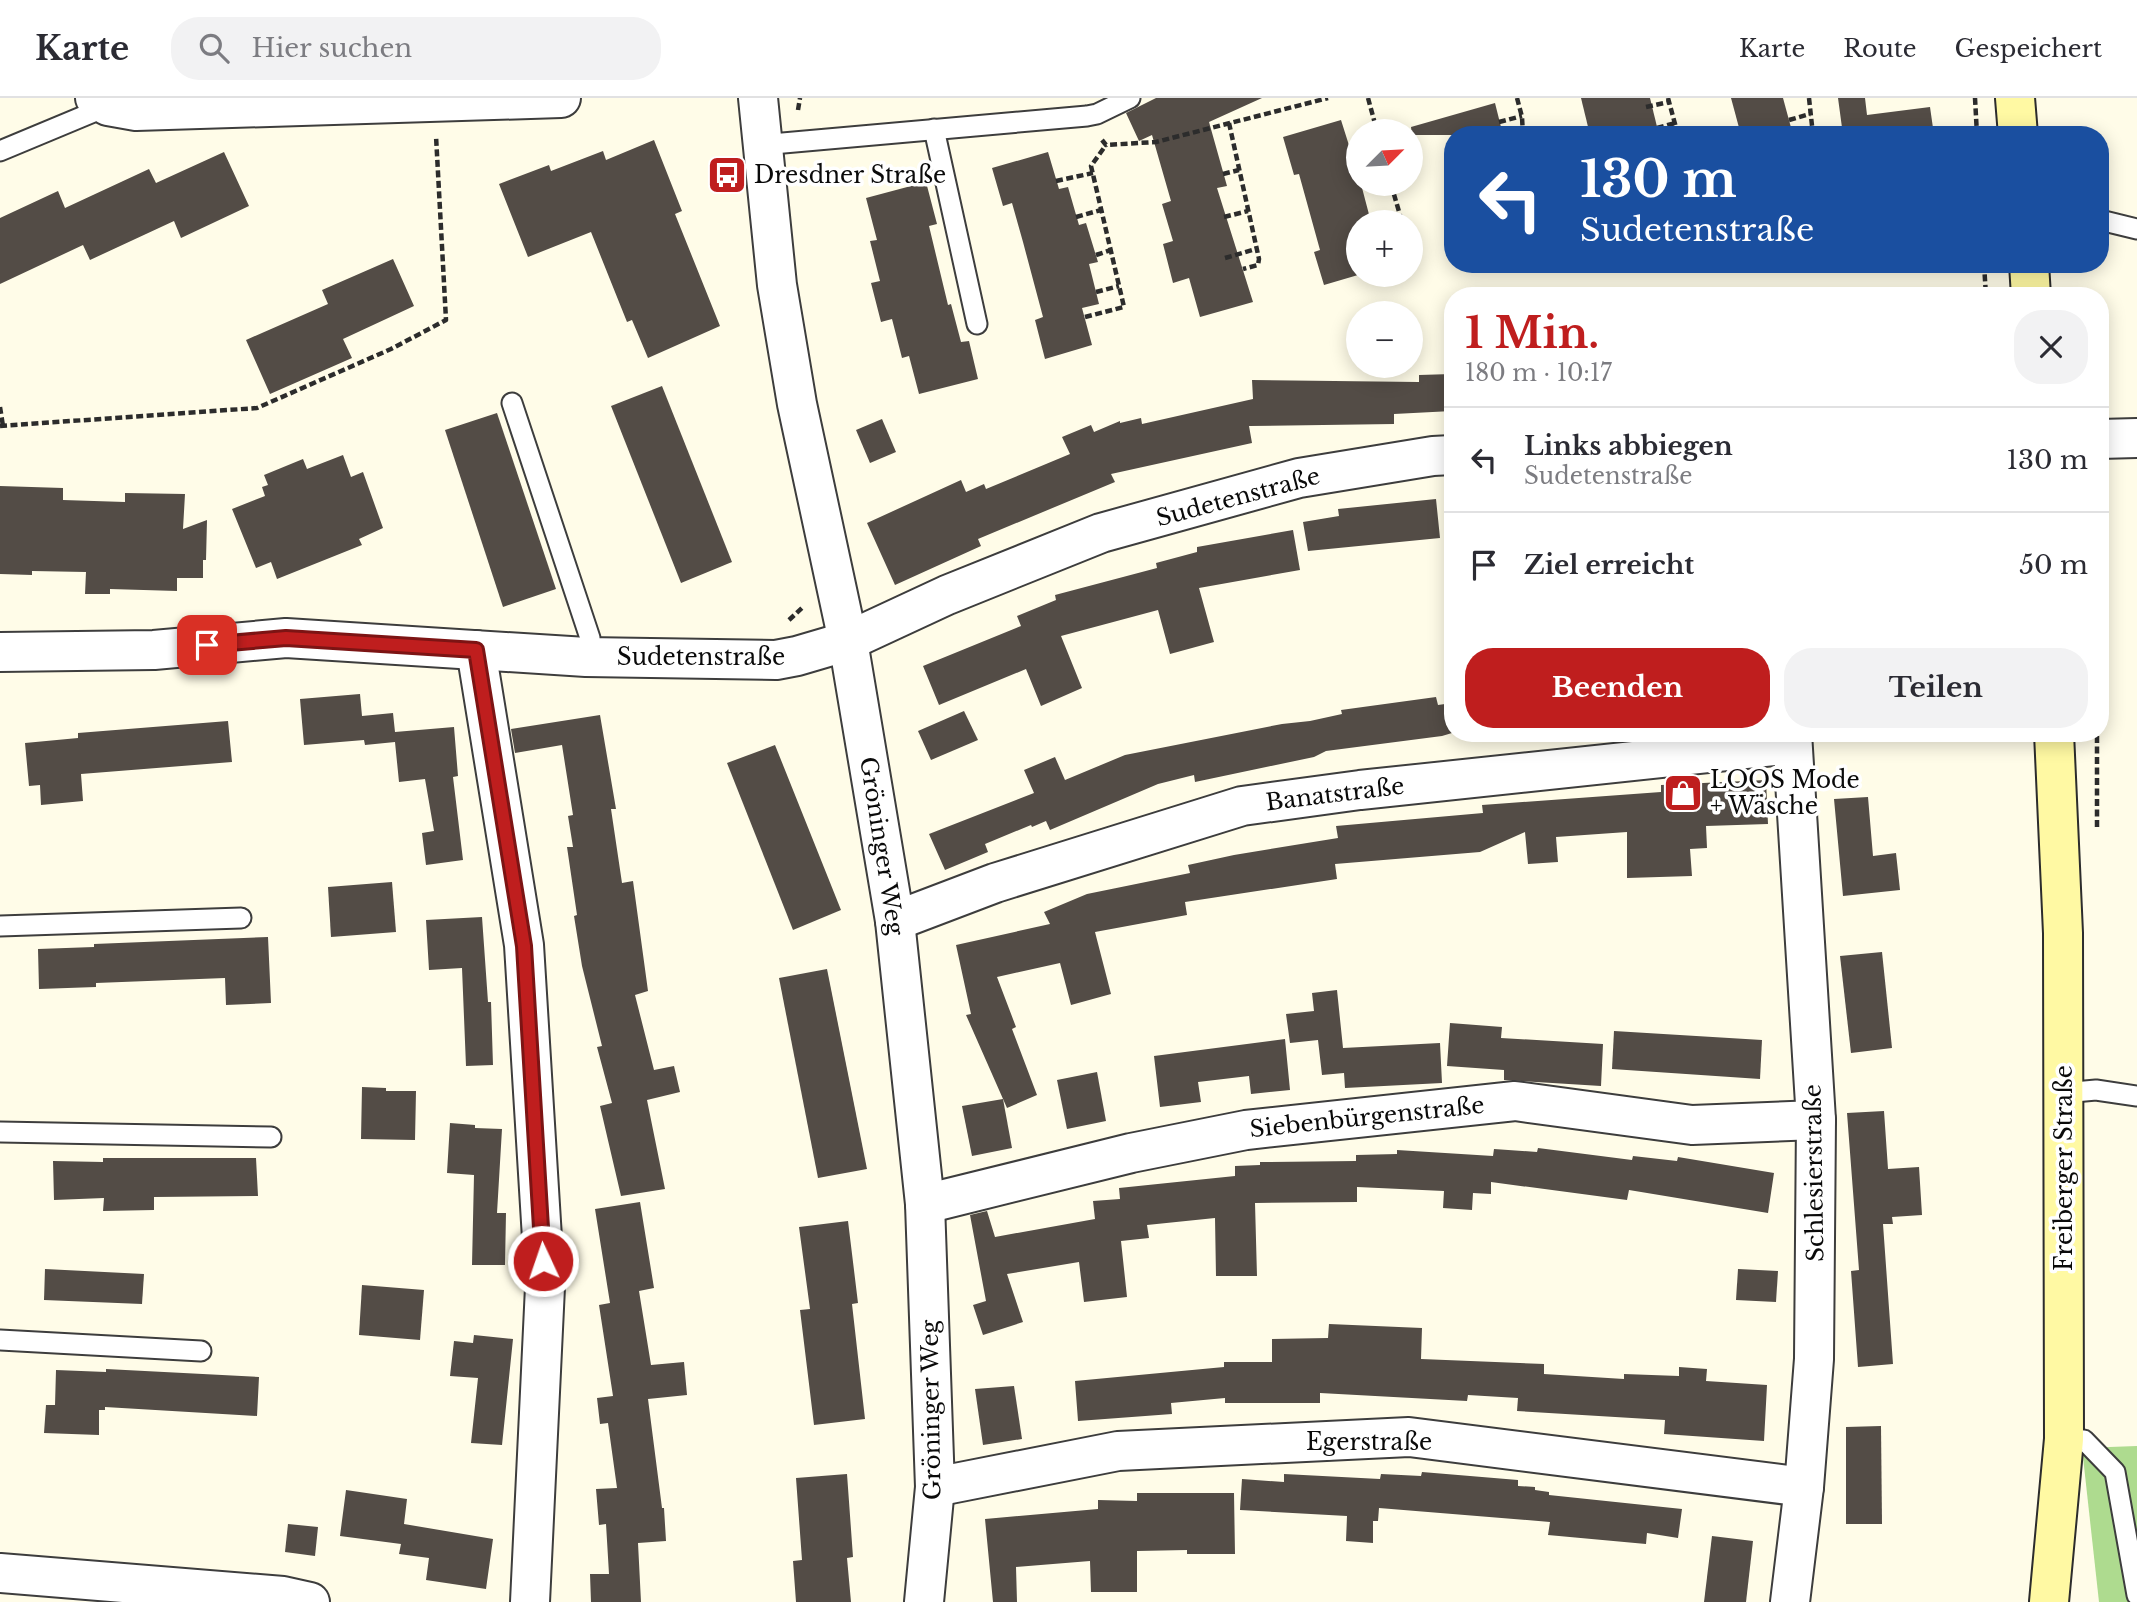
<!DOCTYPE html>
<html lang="de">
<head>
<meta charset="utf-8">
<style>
	body { margin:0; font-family:"Libre Baskerville",serif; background:#f2f2f3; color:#2b2b33; height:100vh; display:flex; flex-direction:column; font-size:26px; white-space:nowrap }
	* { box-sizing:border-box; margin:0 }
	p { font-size:23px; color:#7c7c81 }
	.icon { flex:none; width:38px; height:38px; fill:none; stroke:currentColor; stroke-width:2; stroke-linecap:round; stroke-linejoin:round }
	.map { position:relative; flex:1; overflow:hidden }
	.details { position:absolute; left:1444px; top:189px; width:665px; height:455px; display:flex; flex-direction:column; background:#fff; border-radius:28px; box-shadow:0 4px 18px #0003 }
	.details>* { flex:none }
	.hud { position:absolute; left:1444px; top:28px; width:665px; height:147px; border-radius:28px; box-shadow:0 4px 18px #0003; background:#1a4fa0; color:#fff; overflow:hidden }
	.needle { width:46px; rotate:66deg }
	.tools { position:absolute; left:1346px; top:21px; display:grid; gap:14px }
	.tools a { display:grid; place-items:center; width:77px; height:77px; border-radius:50%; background:#fff; box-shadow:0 4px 18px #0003; font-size:35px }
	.pin { position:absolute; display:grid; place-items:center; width:60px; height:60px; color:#fff; margin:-30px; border-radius:14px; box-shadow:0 4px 10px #0006 }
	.me { position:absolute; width:77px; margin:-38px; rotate:357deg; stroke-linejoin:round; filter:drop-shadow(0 0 5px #0008) }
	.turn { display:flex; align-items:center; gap:24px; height:147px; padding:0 21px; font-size:32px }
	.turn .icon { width:91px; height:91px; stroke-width:2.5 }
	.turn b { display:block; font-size:49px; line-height:60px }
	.round { display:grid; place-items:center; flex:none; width:74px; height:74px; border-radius:28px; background:#f2f2f3 }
	.headline { display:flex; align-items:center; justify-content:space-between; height:119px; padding:0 21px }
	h1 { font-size:42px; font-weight:800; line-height:52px; color:#bf1e1e }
	.action { display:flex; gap:14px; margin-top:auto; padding:14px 21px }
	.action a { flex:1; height:80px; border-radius:28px; background:#bf1e1e; color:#fff; font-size:28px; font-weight:800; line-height:80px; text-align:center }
	.action a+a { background:#f2f2f3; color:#2b2b33 }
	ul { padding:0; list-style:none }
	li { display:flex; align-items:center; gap:21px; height:105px; padding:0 21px; border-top:2px solid #e1e1e2 }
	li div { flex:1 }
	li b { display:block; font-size:26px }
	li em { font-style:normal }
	header { display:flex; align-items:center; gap:42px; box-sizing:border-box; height:98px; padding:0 35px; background:#fff; border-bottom:2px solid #e1e1e2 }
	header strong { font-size:33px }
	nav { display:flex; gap:38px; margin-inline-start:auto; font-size:24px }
	.search { width:490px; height:63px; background:#f2f2f3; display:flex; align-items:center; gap:18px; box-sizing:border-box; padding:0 24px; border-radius:28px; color:#7c7c81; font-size:26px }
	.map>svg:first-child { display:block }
	.forest { fill:#aedb8f }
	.building { fill:#534c46 }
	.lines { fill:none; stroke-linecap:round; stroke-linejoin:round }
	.lane-casing { stroke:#3d3d3d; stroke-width:23 }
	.street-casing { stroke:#3d3d3d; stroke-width:42 }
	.secondary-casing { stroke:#2c2c2c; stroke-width:42 }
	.path { stroke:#2c2c2c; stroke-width:4.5; stroke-dasharray:7 3.5; stroke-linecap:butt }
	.lane { stroke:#fff; stroke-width:19 }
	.street { stroke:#fff; stroke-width:38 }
	.secondary { stroke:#fff9a3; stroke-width:38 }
	.route-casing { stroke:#7c1414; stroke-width:18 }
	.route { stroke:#bf1e1e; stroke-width:12 }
	.labels { text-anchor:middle; stroke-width:7; stroke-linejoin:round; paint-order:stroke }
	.poi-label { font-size:23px; fill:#0a0a0a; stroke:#fff; text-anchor:start }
	.street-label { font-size:23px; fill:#0a0a0a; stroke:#fff }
</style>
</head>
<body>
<header>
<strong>Karte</strong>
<div class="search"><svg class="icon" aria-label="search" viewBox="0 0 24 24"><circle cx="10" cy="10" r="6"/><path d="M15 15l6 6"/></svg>Hier suchen</div>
<nav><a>Karte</a><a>Route</a><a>Gespeichert</a></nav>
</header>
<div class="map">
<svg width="2137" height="1504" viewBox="0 0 2137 1504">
	<rect width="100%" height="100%" fill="#fffce8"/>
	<!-- forest -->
	<path class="forest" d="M2137,1348V1504H2099L2082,1350Z"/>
	<!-- building -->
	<g class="building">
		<path d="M1156,0H1262L1209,24L1227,88L1217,90L1253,204L1200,219L1189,180L1173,185L1163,146L1173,143L1162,106L1171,103L1152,37L1139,43L1126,15Z"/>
		<path d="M1581,0H1650L1659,37H1590Z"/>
		<path d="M1731,0H1783L1793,37H1741Z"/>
		<path d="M1838,0H1865L1867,17L1930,9L1934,37H1843Z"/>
		<path d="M1495,5L1503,37H1412L1411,29Z"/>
		<path d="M1341,22L1353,60L1358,59V86H1361L1371,124H1358V177L1324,187L1314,154L1320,152L1299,76L1294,77L1283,39Z"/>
		<path d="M654,42L682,113L675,116L720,228L648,260L632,222L627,224L591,134L528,159L499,86L549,67L551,73L603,53L606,62Z"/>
		<path d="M224,54L249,108L181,140L174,123L90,162L83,147L0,186V120L58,93L65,110L149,71L156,85Z"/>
		<path d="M1048,54L1059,91L1068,89L1079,127L1086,125L1098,164L1089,166L1099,206L1082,210L1092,247L1045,261L1035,222L1043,219L1023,144L1012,105L1003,108L992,70Z"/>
		<path d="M926,84L937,126L929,128L948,207L951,206L961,244L969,243L978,281L919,296L909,258L902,260L892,221L881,224L871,185L880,183L870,143L877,142L866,100Z"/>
		<path d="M393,161L414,208L343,241L352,260L270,296L246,242L328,206L322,192Z"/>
		<path d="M1452,276V313L1394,316V326L1249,328L1252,345L1111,376L1115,384L978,441L981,448L895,487L867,425L961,382L966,394L984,386L986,391L1070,356L1062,339L1091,327L1094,334L1120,323V325L1141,320L1142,326L1253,301L1252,282L1419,284V277Z"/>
		<path d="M662,288L732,464L681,485L611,308Z"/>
		<path d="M497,315L556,491L503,509L445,332Z"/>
		<path d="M882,321L896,354L870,365L856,332Z"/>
		<path d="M343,357L351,379L363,374L383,430L359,441L362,447L277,481L271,464L256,470L232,411L265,398L262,389L268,387L264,377L303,361L307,371Z"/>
		<path d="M0,388L63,390V402L125,404V395L185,396L183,431L207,422L206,462H203V480H177V493L110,491V496H85L86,474L32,473V477L0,476Z"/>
		<path d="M1436,401L1440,440L1308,453L1303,424L1339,418L1338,411Z"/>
		<path d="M1293,432L1300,472L1199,490L1214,544L1170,556L1158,512L1061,538L1082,590L1041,608L1026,571L939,607L923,568L1021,528L1017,518L1056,502L1055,497L1157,470L1156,465L1197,454V449Z"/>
		<path d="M360,596L362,618L393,615L395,634L454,629L458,678L453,679L463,762L426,767L422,735L434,733L425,681L399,684L395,644L365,647L364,642L304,647L300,601Z"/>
		<path d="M1436,599L1438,607L1452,605V635L1442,638L1326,653L1314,659L1195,684L1194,677L1158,686L1050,732L1046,723L1032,729L1031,727L985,746L988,754L945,772L929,736L1034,695L1024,672L1055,659L1065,682L1125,657L1282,626L1310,623L1342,616L1341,612Z"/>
		<path d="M964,613L978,642L931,662L918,633Z"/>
		<path d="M600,617L616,711H611L622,785L633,783L648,893L635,897L654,972L674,968L680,994L647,1002L665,1091L621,1098L600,1008L612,1005L597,949L602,948L582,868L574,818L577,817L567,749H573L568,718L573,717L562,647L515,655L511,631Z"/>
		<path d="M228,623L232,664L81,676L83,703L41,707L40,687L29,688L25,645L78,640V635Z"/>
		<path d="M775,647L841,812L793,832L727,665Z"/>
		<path d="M1766,682L1768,726L1706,728L1707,750L1690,751L1692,778L1627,780V734L1556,739L1558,764L1528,766L1525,734L1480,754L1335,766L1337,781L1185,804L1187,817L1095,834L1111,896L1071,907L1060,865L997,879L1016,929L1012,931L1037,997L1007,1010L966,917L971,916L956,847L1050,826L1044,814L1087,796L1190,775L1188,767L1234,757L1338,740L1336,728L1483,715L1482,707L1661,694V687Z"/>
		<path d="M1868,699L1873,758L1896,755L1900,792L1843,798L1834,701Z"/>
		<path d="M392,784L396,834L331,839L328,789Z"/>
		<path d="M482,819L488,904H491L493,967L466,968L462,870L429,872L426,822Z"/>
		<path d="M268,839L271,905L226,907L225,880L96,885V889L39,891L38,851L94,849V846Z"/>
		<path d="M1882,854L1892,950L1851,955L1840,858Z"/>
		<path d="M827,871L867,1071L818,1080L779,880Z"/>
		<path d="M1337,892L1343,950L1440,945L1442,985L1345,990L1344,975L1322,977L1318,942L1290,945L1286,916L1314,913L1312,895Z"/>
		<path d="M1450,925L1502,929L1501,940L1603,946L1601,988L1504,982V972L1447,968Z"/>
		<path d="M1614,933L1762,942L1760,981L1612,971Z"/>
		<path d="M1285,941L1290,992L1251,996L1249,978L1198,984L1201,1004L1160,1009L1154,958Z"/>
		<path d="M1097,974L1106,1023L1067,1031L1057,982Z"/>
		<path d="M362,989L386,990V993H416L415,1042L361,1041Z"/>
		<path d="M1003,1001L1012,1050L972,1058L962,1008Z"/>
		<path d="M1884,1013L1888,1071L1919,1069L1922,1117L1892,1119L1893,1126H1883L1893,1266L1858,1269L1851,1173L1859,1172L1847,1015Z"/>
		<path d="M450,1025L475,1027V1030L502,1031L497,1115H506L505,1167H472L474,1077L447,1075Z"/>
		<path d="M1538,1050L1632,1062L1633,1058L1677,1063L1678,1059L1774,1075L1768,1115L1629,1092L1627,1102L1491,1084V1096L1473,1095L1472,1112L1443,1110L1444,1093L1357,1089V1104L1255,1105L1257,1178H1216L1215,1120L1147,1127L1149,1140L1121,1143L1127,1199L1084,1204L1079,1164L1007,1176L1023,1224L983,1237L973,1207L986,1203L970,1117L987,1113L995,1139L1095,1121L1093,1103L1120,1101L1119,1090L1235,1078V1068L1260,1067V1064L1356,1063V1057L1397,1056V1052L1493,1058L1494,1051L1537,1054Z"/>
		<path d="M103,1060H256L258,1098L154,1099V1112L103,1113L104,1100L54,1102L53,1063L103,1064Z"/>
		<path d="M640,1104L654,1190L639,1193L651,1267L684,1264L687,1297L648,1301L662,1410H664L666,1443L638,1445L641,1504H591L590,1476H609L606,1426L599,1427L596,1391L617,1390L608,1325L600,1326L597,1300L613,1298L599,1207L610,1205L595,1111Z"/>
		<path d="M848,1123L858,1205L852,1206L865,1321L814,1327L800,1212L810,1211L799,1129Z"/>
		<path d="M45,1171L144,1176L142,1206L44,1202Z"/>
		<path d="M1738,1171L1778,1173L1776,1204L1736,1202Z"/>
		<path d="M362,1187L424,1192L420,1242L359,1237Z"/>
		<path d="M1329,1226L1422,1230L1421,1261L1544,1266V1276L1624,1281V1276L1679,1278V1269L1707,1271L1706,1283L1767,1287L1764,1343L1664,1336L1665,1322L1517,1313L1518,1300L1468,1297L1467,1303L1320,1295V1305H1225V1300L1171,1305L1172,1316L1078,1323L1075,1283L1224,1269V1264H1272V1241L1328,1240Z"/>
		<path d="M474,1237L513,1241L502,1347L471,1345L478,1280L450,1278L454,1243L473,1245Z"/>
		<path d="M106,1271L259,1279L257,1318L105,1309V1312H99V1337L44,1335L46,1307H55L56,1272L106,1274Z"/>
		<path d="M1014,1288L1022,1341L983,1347L975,1291Z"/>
		<path d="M1881,1328L1882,1426H1846V1329Z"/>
		<path d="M1422,1374L1518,1382V1388L1535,1389V1392L1549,1394V1397L1682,1411L1678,1440L1647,1435L1646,1446L1548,1437L1550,1424L1379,1410L1378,1423H1373V1445L1346,1443L1347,1418L1240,1412L1242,1381L1284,1384V1376L1380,1381L1381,1376L1421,1378Z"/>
		<path d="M847,1376L853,1459L847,1460L851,1504H796L793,1463L802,1462L796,1380Z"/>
		<path d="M346,1392L407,1401L404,1426L493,1441L486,1491L426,1482L429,1460L399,1456L401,1446L340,1438Z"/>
		<path d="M1137,1395H1234L1235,1456H1187V1452L1137,1453V1494H1091L1090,1463L1016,1469L1017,1504H993L985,1421L1098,1411V1402L1137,1403Z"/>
		<path d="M288,1426L318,1429L315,1458L285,1454Z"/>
		<path d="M1712,1438L1753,1443L1746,1504H1704Z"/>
	</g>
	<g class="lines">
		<!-- lane casing -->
		<g class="lane-casing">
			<g id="lane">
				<path d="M934,31L977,226"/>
				<path d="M761,47L1087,18L1097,16L1130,0"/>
				<path d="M0,53L108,8"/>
				<path d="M2100,122L2137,131"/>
				<path d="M512,305L590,540L586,559"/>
				<path d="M0,828L241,820"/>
				<path d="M2063,995L2096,992L2137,998"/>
				<path d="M0,1034L271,1039"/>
				<path d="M0,1242L201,1253"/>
				<path d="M2064,1341L2084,1342L2115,1374L2137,1497"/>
			</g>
		</g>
		<!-- street casing -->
		<g class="street-casing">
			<g id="street">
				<path d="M95,0L108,8L136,13L561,0"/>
				<path d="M758,0L777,187L797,306L848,543L895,823L925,1106L935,1389L924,1504"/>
				<path d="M2100,341L2137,340"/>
				<path d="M476,552L524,847L545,1189L530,1504"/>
				<path d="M0,554L154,552L286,540L586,559L776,562L797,558L848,543L947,497L1101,435L1299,380L1433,358L1452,357"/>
				<path d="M895,823L995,785L1242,708L1360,692L1792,646"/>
				<path d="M925,1106L1131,1055L1246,1032L1515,1003L1692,1027L1816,1022"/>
				<path d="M935,1389L1118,1353L1409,1339L1804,1389"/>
				<path d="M0,1475L283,1498L310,1504"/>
				<path d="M1790,1504L1804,1389L1814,1261L1816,1022L1792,635"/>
			</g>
		</g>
		<!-- secondary casing -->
		<g class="secondary-casing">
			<g id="secondary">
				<path d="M2015,0L2018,37"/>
				<path d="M2029,166L2031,198"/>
				<path d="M2049,1504L2064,1341L2063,835L2054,635"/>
			</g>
		</g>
		<!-- path -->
		<g class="path">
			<path d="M1368,0L1377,33"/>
			<path d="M1517,0L1522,19L1523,37"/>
			<path d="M1668,0L1678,37"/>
			<path d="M1809,0L1813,37"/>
			<path d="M1975,0L1977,37"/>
			<path d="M1646,9L1669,4"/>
			<path d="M798,12L800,0"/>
			<path d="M1789,22L1810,16"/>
			<path d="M1499,24L1522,18"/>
			<path d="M1229,25L1259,161L1258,167L1243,171"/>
			<path d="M1657,30L1675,25"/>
			<path d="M1102,42L1106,47L1156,44L1328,0"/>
			<path d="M1350,53L1358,51"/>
			<path d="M1223,76L1239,72"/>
			<path d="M1056,83L1093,75"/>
			<path d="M1391,86L1402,124"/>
			<path d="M1373,89L1386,86"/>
			<path d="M1076,119L1101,112"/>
			<path d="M1224,119L1248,113"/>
			<path d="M1392,124L1401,122"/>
			<path d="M1096,157L1111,152"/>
			<path d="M1225,160L1256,151"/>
			<path d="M1984,166L1986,198"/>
			<path d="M1096,194L1119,188"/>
			<path d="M1085,219L1124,209L1091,68L1106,47"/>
			<path d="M0,309L3,328"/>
			<path d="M0,328L257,310L391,251L446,222L436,38"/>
			<path d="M789,522L803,509"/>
			<path d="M2097,729V635"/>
		</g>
		<!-- lane -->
		<use href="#lane" class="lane"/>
		<!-- street -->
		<use href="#street" class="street"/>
		<!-- secondary -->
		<use href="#secondary" class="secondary"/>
	</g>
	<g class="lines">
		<!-- route casing -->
		<g class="route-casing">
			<path id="route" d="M207,547L286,540L476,552L524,848L543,1163"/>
		</g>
		<!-- route -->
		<use href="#route" class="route"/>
	</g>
	<!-- icons -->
	<defs>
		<g id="bus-square" transform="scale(2.0125)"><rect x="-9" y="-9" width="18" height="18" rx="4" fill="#bf1e1e" stroke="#fff"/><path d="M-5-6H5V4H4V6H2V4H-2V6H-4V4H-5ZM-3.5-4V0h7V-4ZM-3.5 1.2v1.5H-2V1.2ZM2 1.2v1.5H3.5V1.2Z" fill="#fff"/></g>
		<g id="shop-square" transform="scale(2.0125)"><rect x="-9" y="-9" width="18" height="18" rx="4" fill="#bf1e1e" stroke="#fff"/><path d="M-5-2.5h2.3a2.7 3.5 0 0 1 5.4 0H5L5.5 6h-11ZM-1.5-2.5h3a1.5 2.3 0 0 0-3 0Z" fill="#fff"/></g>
	</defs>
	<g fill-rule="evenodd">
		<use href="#bus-square" x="727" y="77"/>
		<use href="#shop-square" x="1683" y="695"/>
	</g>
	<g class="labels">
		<!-- poi labels -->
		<g class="poi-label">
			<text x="754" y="85">Dresdner Straße</text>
			<text x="1710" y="690">LOOS Mode<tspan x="1710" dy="26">+ Wäsche</tspan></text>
		</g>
		<!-- street labels -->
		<g class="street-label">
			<text transform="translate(1238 399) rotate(-15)" y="8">Sudetenstraße</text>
			<text x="701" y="567">Sudetenstraße</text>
			<text transform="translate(1335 696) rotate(-7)" y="8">Banatstraße</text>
			<text transform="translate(882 748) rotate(81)" y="8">Gröninger Weg</text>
			<text transform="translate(1367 1019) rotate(-6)" y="8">Siebenbürgenstraße</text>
			<text transform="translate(2064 1070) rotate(-90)" y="8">Freiberger Straße</text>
			<text transform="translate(1814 1075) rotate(-91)" y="8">Schlesierstraße</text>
			<text transform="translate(931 1312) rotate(-91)" y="8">Gröninger Weg</text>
			<text x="1369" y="1352">Egerstraße</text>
		</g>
	</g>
</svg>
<div class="tools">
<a><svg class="needle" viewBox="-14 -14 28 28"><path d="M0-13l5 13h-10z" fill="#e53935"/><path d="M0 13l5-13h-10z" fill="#7c7c81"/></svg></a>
<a>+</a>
<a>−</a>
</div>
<div class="pin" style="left:207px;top:547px;background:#d93025"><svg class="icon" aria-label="arrive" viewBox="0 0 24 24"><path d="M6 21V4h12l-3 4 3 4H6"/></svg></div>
<svg class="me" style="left:543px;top:1163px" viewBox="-20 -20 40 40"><circle r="17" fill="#bf1e1e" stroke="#fff" stroke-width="3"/><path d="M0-11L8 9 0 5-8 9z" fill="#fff"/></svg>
<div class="hud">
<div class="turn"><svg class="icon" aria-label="left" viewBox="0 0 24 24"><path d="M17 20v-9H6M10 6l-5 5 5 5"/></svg><div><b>130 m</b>Sudetenstraße</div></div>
</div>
<section class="details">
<div class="headline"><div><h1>1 Min.</h1><p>180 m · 10:17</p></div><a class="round"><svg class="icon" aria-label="close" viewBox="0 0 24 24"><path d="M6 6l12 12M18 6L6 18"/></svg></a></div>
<ul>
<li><svg class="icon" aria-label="left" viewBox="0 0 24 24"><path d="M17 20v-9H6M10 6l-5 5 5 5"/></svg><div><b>Links abbiegen</b><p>Sudetenstraße</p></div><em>130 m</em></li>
<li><svg class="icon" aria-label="arrive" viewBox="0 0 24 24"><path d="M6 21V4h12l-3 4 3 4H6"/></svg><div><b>Ziel erreicht</b></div><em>50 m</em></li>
</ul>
<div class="action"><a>Beenden</a><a>Teilen</a></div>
</section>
</div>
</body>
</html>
